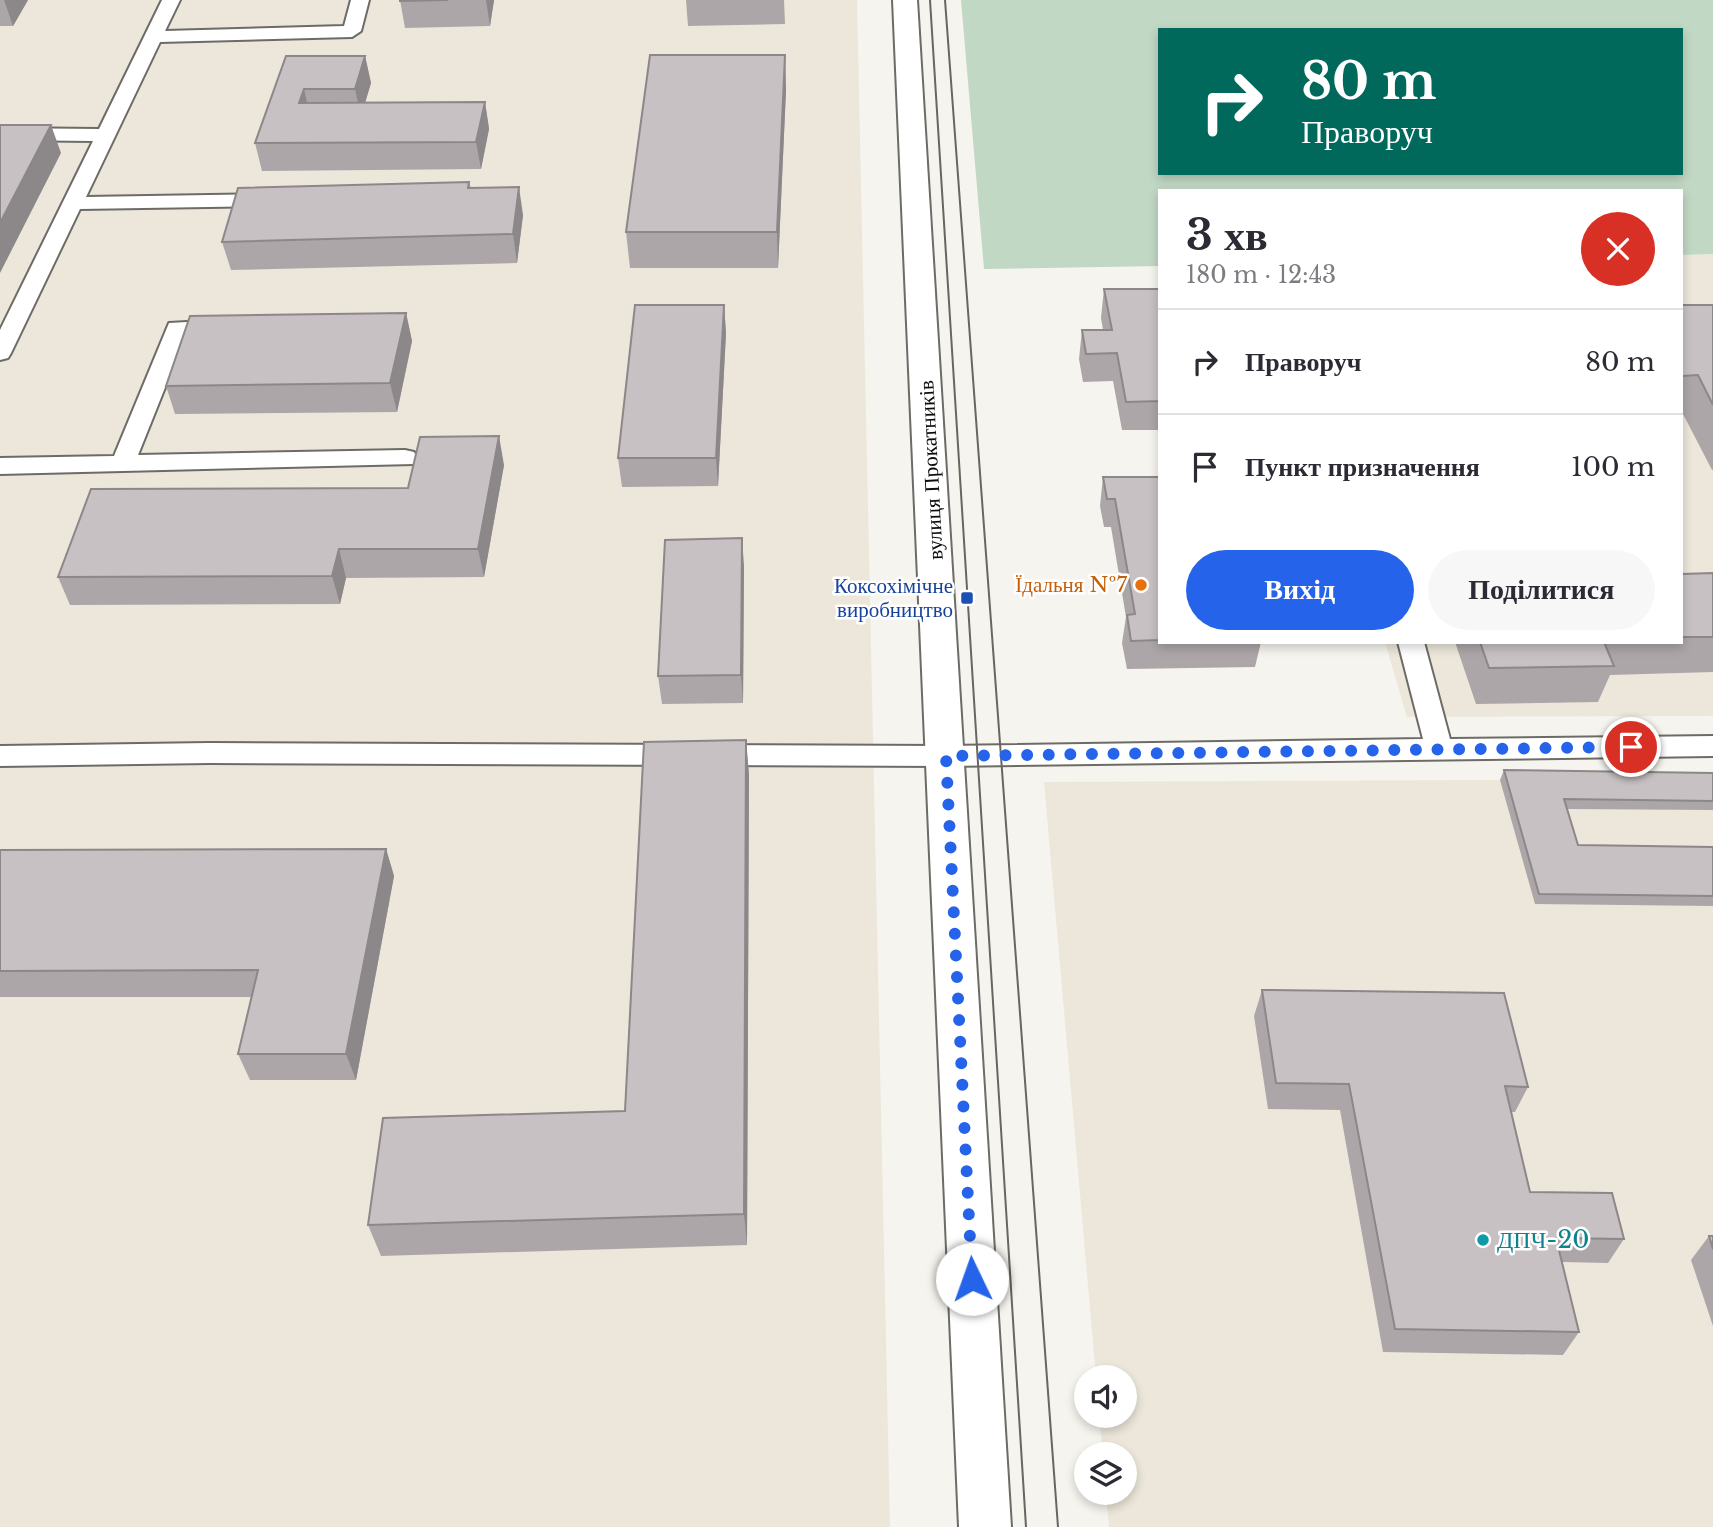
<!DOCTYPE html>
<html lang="uk">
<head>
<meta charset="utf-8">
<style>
	body { margin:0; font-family:"Libre Baskerville",serif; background:#f7f7f7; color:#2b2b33; height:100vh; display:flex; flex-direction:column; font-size:26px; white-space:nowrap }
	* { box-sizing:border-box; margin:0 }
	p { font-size:23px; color:#7c7c81 }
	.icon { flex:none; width:38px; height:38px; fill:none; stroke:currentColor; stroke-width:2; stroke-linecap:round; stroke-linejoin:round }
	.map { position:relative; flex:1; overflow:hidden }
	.side { position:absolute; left:1158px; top:189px; width:525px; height:455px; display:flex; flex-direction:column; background:#fff; border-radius:0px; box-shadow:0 4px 10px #0003 }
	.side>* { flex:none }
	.top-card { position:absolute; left:1158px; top:28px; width:525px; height:147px; border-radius:0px; box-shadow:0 4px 10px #0003; background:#00695c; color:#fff; overflow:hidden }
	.tools { position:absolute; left:1074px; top:1365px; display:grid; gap:14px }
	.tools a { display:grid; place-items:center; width:63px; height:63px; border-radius:50%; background:#fff; box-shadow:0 4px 10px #0003; font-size:35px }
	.pin { position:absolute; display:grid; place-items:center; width:60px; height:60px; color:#fff; margin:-30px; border:4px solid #fff; border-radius:50%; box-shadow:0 2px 7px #0007 }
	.me { position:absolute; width:77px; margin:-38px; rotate:357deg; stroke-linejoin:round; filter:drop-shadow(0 0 5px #0008) }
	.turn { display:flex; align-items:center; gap:24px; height:147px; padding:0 28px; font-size:32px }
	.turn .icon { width:91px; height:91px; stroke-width:2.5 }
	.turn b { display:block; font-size:49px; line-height:60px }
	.round { display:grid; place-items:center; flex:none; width:74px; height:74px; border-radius:37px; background:#f7f7f7 }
	.head { display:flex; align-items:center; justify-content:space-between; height:119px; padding:0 28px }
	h1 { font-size:42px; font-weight:800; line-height:52px }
	.cta { display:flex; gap:14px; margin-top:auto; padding:14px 28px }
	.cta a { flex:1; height:80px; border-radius:42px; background:#2563eb; color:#fff; font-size:28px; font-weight:800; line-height:80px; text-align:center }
	.cta a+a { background:#f7f7f7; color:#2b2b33 }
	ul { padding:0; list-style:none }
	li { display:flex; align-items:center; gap:21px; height:105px; padding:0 28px; border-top:2px solid #e1e1e2 }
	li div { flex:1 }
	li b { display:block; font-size:26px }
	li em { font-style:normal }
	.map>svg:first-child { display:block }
	.built { fill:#ece7da }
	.green { fill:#c1d8c4; fill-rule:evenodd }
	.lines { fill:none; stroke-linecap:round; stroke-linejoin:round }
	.service-casing { stroke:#6d6b66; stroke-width:4 }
	.minor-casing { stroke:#6d6b66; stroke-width:4 }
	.service { fill:#fff; fill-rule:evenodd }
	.minor { fill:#fff; fill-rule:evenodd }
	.tram { stroke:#686663; stroke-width:2 }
	.wall { fill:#aca6a8 }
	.shaded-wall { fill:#8c8788 }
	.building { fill:#c8c1c3; stroke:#8c8788; stroke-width:2 }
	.route { stroke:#2563eb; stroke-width:12; stroke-dasharray:0 21.6 }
	.food-dot { fill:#e8710a; stroke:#fff; stroke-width:2.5 }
	.transit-dot { fill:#1a4fb4; stroke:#fff; stroke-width:2.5 }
	.culture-dot { fill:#0f9aa8; stroke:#fff; stroke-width:2.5 }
	.labels { text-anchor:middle; stroke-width:5; stroke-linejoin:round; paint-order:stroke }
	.street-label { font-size:21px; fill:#0e0d0c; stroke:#fff }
	.food-label { font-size:21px; fill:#c56008; stroke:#fff; text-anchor:end }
	.transit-label { font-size:21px; fill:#164399; stroke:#fff; text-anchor:end }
	.near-culture-label { font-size:24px; fill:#0d838f; stroke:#fff; text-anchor:start }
</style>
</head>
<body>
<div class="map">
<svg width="1713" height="1527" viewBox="0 0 1713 1527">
	<rect width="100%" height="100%" fill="#f6f4ee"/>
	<!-- built -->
	<g class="built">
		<path d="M0,0H857L890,1527H0Z"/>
		<path d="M1713,254V716L1407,717L1385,642H1682V255Z"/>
		<path d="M1500,780L1713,783V1527H1109L1106,1493H1125V1454H1103L1099,1416H1125V1377H1096L1044,782Z"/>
	</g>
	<!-- green -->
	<path class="green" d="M961,0H1713V254L1682,255V191H1160V266L984,269ZM1160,30H1682V173H1160Z"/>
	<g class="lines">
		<!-- service casing -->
		<g class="service-casing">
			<g id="service">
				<path d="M162,0H180L165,31L344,26L351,0H369L361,31L352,37L160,42L86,197L273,194L283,200L273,206L80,209L11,353L8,358L0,360V330L93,141L0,140V128L99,129Z"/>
				<path d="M223,320L231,322L234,327L231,332L186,335L138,455L405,450L414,452L417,458L414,464L0,474V458L114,456L169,323Z"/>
				<path d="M1398,642H1424L1450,739L1713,736V756L946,766L209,763L0,766V746L209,743L946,746L1423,739Z"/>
			</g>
		</g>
		<!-- minor casing -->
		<g class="minor-casing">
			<path id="minor" d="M893,0H917L1011,1527H959Z"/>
		</g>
		<!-- service -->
		<use href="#service" class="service"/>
		<!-- minor -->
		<use href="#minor" class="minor"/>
		<!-- tram -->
		<g class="tram">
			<path d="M930,0L1026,1527"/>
			<path d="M945,0L1058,1527"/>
		</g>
	</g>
	<!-- wall -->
	<g class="wall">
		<path d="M0,0H28L13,26H0Z"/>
		<path d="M400,0H494L490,26L405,28Z"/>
		<path d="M686,0H784L785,24L688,26Z"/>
		<path d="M785,55L786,90L778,268H630L626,232Z"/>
		<path d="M286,56H365L371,83L365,103L485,102L489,129L481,169L262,171L255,143Z"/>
		<path d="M469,182L471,188L523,215L517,263L231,270L222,242Z"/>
		<path d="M1104,289H1160V430H1122L1113,381L1083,382L1079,359L1082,330H1103L1101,318Z"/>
		<path d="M724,305L726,333L718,486L622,487L618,458Z"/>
		<path d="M1682,305H1713V470H1712L1682,412Z"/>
		<path d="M406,313L412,341L397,412L175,414L166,386Z"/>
		<path d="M504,465L484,577L346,578L340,604L70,605L58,577Z"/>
		<path d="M1103,477H1160V642H1261L1255,667L1127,669L1122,643L1126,617L1111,527H1104L1100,506Z"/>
		<path d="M744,566L743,703L662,704L658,676Z"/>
		<path d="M1713,573V672L1610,675L1598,702L1476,704L1455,642H1682V574Z"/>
		<path d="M746,740L749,775L747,1245L381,1256L368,1225L625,1111Z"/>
		<path d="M1504,770L1713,773V810L1567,809L1578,845L1713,847V906L1535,904L1500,780Z"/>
		<path d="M386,849L394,876L356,1080H250L238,1054L252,997H0V850Z"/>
		<path d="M1262,990L1528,1087L1515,1112H1511L1530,1192L1624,1239L1608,1263L1562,1262L1579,1332L1563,1355L1383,1352L1340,1110L1268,1109L1254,1016Z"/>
		<path d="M1709,1236H1713V1326L1691,1260Z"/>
	</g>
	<!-- shaded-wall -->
	<g class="shaded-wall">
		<path d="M4,0H28L13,26Z"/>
		<path d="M486,0H494L490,26Z"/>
		<path d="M785,55L786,90L778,268L777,232Z"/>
		<path d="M365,56L371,83L361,116L355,89Z"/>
		<path d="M304,89L310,116L299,103Z"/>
		<path d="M485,102L489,129L481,169L476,142Z"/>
		<path d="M51,125L61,153L0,273V223Z"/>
		<path d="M519,187L523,215L517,263L513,234Z"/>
		<path d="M724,305L726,333L718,486L716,458Z"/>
		<path d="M406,313L412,341L397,412L390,383Z"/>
		<path d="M499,436L504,465L484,577L478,549Z"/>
		<path d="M742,538L744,566L743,703L741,675Z"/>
		<path d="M339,549L346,578L340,604L332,576Z"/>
		<path d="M746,740L749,775L747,1245L744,1214Z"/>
		<path d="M386,849L394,876L356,1080L346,1054Z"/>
	</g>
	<!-- building -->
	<g class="building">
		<path d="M400,0H448L400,1Z"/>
		<path d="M650,55H785L777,232H626Z"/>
		<path d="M286,56H365L355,89H304L299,103L485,102L476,142L255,143Z"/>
		<path d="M0,125H51L0,223Z"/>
		<path d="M469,182L468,188L519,187L513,234L222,242L238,188Z"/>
		<path d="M1104,289H1160V401L1126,402L1117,353L1086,354L1082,330H1112Z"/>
		<path d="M635,305H724L716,458H618Z"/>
		<path d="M1682,305H1713V405L1698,375L1682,376Z"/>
		<path d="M406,313L390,383L166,386L190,316Z"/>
		<path d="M499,436L478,549H339L332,576L58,577L91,489L408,488L420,437Z"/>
		<path d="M1103,477H1160V640L1131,641L1127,615L1135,614L1115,499H1107Z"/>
		<path d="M742,538L741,675L658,676L665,540Z"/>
		<path d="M1713,573V637H1682V574Z"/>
		<path d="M1480,642H1604L1614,666L1489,668Z"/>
		<path d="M746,740L744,1214L368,1225L383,1118L625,1111L644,742Z"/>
		<path d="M1504,770L1713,773V801L1564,799L1578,845L1713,847V896L1539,894Z"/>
		<path d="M386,849L346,1054H238L258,970L0,971V850Z"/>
		<path d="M1262,990L1504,993L1528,1087L1505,1086L1530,1192L1612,1193L1624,1239L1556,1238L1579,1332L1395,1329L1349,1084L1276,1083Z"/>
		<path d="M1709,1236H1713V1249Z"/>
	</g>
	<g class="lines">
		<!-- route -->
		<path class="route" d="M972,1279L946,756L1631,747"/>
	</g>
	<!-- markers -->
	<circle class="food-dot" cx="1141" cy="585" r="7"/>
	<rect class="transit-dot" x="960" y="591" width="14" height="14" rx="3.5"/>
	<circle class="culture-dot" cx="1483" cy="1240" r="7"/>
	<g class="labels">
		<!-- street labels -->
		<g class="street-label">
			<text transform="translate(931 470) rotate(-93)" y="7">вулиця Прокатників</text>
		</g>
		<!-- food labels -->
		<g class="food-label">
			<text x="1127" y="592">Їдальня №7</text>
		</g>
		<!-- transit labels -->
		<g class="transit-label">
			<text x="953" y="593">Коксохімічне<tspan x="953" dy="24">виробництво</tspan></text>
		</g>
		<!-- near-culture labels -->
		<g class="near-culture-label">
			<text x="1497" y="1248">ДПЧ-20</text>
		</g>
	</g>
</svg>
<div class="tools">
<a><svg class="icon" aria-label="sound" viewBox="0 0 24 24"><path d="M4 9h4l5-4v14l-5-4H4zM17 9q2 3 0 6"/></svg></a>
<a><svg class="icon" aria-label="layers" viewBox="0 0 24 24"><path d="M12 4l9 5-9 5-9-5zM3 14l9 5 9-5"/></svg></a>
</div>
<div class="pin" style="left:1631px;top:747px;background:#d93025"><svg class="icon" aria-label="arrive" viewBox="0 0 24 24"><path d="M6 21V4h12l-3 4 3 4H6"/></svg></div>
<svg class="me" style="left:972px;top:1279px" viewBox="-20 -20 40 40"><circle r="19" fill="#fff"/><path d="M0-13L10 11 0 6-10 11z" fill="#2563eb"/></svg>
<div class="top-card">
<div class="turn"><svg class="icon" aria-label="right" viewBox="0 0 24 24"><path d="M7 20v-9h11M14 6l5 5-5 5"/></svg><div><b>80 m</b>Праворуч</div></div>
</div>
<section class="side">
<div class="head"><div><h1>3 хв</h1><p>180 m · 12:43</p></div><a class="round" style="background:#d93025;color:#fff"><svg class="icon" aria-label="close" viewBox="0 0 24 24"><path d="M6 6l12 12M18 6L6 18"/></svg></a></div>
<ul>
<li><svg class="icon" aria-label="right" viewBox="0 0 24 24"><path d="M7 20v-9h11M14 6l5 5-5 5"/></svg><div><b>Праворуч</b></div><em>80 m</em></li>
<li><svg class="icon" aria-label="arrive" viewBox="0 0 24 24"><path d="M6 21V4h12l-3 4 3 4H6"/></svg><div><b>Пункт призначення</b></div><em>100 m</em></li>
</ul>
<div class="cta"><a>Вихід</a><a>Поділитися</a></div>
</section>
</div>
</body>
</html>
